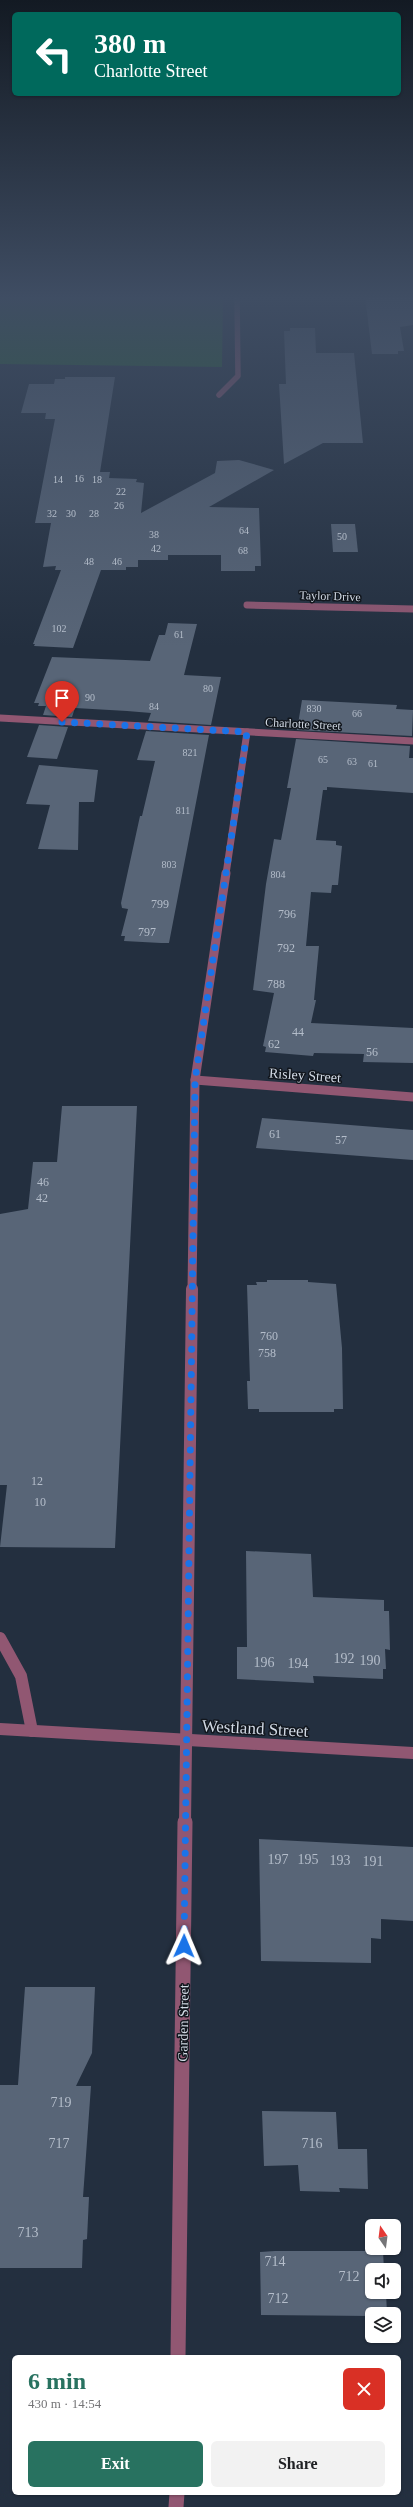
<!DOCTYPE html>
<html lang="en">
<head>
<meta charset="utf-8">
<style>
	body { margin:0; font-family:"Times New Roman",serif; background:#f2f2f2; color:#202124; height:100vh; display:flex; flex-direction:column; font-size:15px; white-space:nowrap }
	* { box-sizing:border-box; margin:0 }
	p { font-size:13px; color:#757577 }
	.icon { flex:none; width:22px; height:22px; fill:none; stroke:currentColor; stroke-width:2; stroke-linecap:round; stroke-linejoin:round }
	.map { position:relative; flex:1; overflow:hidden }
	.drawer { position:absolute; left:12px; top:2355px; width:389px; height:140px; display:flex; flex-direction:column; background:#fff; border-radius:6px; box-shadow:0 1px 3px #0004 }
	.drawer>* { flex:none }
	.top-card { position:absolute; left:12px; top:12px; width:389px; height:84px; border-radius:6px; box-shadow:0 1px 3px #0004; background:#00695c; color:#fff; overflow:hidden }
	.needle { width:26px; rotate:346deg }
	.fabs { position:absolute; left:365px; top:2219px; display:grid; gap:8px }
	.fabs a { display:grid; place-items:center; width:36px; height:36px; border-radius:6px; background:#fff; box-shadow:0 1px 3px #0004; font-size:20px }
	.pin { position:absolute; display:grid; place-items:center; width:34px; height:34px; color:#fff; margin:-41px -17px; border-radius:50% 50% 50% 0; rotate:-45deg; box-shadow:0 0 4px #0007 }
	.pin .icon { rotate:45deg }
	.me { position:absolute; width:44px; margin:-22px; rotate:1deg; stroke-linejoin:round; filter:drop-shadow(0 0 3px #0008) }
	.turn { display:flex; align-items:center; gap:14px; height:84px; padding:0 16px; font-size:18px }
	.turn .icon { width:52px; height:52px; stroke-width:2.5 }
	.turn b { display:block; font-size:28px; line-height:34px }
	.round { display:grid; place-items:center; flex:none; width:42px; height:42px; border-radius:6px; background:#f2f2f2 }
	.summary { display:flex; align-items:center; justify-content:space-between; height:68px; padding:0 16px }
	h1 { font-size:24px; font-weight:800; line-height:30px; color:#287260 }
	.cta { display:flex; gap:8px; margin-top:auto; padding:8px 16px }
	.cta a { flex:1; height:46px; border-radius:6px; background:#287260; color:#fff; font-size:16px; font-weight:800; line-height:46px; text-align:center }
	.cta a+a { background:#f2f2f2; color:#202124 }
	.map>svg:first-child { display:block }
	.green { fill:#25632e }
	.building { fill:#586577 }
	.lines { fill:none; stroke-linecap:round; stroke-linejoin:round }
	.minor-far4 { stroke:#915772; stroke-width:5.5 }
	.minor-far3 { stroke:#915772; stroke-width:7 }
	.minor-far2 { stroke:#915772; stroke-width:9 }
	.minor-far1 { stroke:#915772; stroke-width:12 }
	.minor { stroke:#915772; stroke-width:15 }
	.route { stroke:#1a73e8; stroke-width:7; stroke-dasharray:0 12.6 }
	.labels { text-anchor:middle; stroke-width:3; stroke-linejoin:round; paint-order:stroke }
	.far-number-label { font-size:10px; fill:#b4bdca }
	.far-street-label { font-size:12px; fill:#d2dae5; stroke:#12171e }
	.number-label { font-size:12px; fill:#b4bdca }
	.street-label { font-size:14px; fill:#d2dae5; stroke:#12171e }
	.near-number-label { font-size:14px; fill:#b4bdca }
	.near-street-label { font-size:17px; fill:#d2dae5; stroke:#12171e }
</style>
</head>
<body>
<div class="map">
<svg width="413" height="2507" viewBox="0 0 413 2507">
	<rect width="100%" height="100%" fill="#232f3f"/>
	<!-- green -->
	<path class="green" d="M0,296H223L222,367L0,364Z"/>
	<!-- building -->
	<g class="building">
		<path d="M365,296H413V325L400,327L404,351H398V354H372Z"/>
		<path d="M290,328H315L316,353H354L363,443H323L284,464L279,384H286L284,331H290Z"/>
		<path d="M65,377H115L100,472H110L109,478L137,479L136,482L144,483L141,513L215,473L217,461L239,460L274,470L209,507L259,508L261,566H255V571H221V555H168V560H138V567H126V570H101L73,648L34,646L35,644H33L61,570H55L56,566L43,567L51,523H35L55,419H45L46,413H21L29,384H54L55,379H65Z"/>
		<path d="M331,524H355L358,552H333Z"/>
		<path d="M168,623L197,624L184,675L221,677L211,725L148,721L151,713L127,711L75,708L72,717L43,715L46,706H38L39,703H34L52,657L150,661L159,635H165Z"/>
		<path d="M302,700L397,705L396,709L413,710L412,736L297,730Z"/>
		<path d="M39,725L68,727L57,759L27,757Z"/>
		<path d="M146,731L209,735L169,943H161L124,941L125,936H121L128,909L122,908L121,903L140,816H142L155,761L137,760Z"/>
		<path d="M296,739L410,746L409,758H413V793L327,787V790H323L316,840L336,841V845L342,846L338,885H332L331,893L311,892L306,946H319L314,1000H316L311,1023L413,1028V1063L363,1062L364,1054L314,1053L313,1056L265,1052L266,1047L263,1046L274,993L253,990L266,884L274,839L281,840L291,788H287Z"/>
		<path d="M39,765L98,770L94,802H79L78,850L38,849L50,805L26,804Z"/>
		<path d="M62,1106H137L115,1548L0,1547L7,1485H0V1214L28,1209L33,1162H57Z"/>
		<path d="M262,1118L413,1130V1160L256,1148Z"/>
		<path d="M267,1280H308V1282L336,1284L342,1348L343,1409H334V1412H259V1409H248L247,1381H250L247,1285H257L256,1282H267Z"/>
		<path d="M246,1551L311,1554L313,1597L384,1600V1611H389L390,1650L385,1649L386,1669H383V1679L313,1676L314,1683L237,1679V1647H247Z"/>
		<path d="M259,1839L413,1847V1921L381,1919V1939L371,1938V1963L261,1961Z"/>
		<path d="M25,1987H95L92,2053L76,2086H91L83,2197H89L87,2239L83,2240L82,2268H0V2085H18Z"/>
		<path d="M262,2111L336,2112L338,2149H367L368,2189L339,2188L340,2192L300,2191L298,2165L264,2166Z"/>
		<path d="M275,2251H383L384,2270H372V2292H386L387,2314H372V2316L261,2315L260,2252Z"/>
	</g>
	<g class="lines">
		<!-- minor-far4 -->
		<path class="minor-far4" d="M219,395L238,376L237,296"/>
		<!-- minor-far3 -->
		<g class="minor-far3">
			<path d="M247,605L413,609"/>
			<path d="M0,718L413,741"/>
			<path d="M226,874L247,732"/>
		</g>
		<!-- minor-far2 -->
		<g class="minor-far2">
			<path d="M195,1080L413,1097"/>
			<path d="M192,1290L195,1080L226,873"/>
		</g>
		<!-- minor-far1 -->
		<g class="minor-far1">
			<path d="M0,1638L21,1676L32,1731"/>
			<path d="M0,1729L413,1753"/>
			<path d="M185,1823L192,1289"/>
		</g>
		<!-- minor -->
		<g class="minor">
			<path d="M178,2357L185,1822"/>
			<path d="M176,2507L177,2493"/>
		</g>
	</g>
	<!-- sky -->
	<linearGradient id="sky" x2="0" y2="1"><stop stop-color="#131a23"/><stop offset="0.46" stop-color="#3f4d63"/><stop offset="1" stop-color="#3f4d63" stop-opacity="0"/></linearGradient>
	<rect width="413" height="647" fill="url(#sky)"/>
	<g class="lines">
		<!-- route -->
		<path class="route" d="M62,722L247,732L195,1080L184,1946"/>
	</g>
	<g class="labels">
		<!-- far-number labels -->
		<g class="far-number-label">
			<text x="79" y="482">16</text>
			<text x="58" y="483">14</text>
			<text x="97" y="483">18</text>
			<text x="121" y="495">22</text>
			<text x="119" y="509">26</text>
			<text x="52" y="517">32</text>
			<text x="71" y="517">30</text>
			<text x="94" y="517">28</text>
			<text x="244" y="534">64</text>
			<text x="154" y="538">38</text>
			<text x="342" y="540">50</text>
			<text x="156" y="552">42</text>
			<text x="243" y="554">68</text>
			<text x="89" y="565">48</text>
			<text x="117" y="565">46</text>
			<text x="59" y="632">102</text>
			<text x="179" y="638">61</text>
			<text x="208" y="692">80</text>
			<text x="90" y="701">90</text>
			<text x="154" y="710">84</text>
			<text x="314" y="712">830</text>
			<text x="357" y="717">66</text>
			<text x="190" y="756">821</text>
			<text x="323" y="763">65</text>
			<text x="352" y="765">63</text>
			<text x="373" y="767">61</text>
			<text x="183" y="814">811</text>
			<text x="169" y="868">803</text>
			<text x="278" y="878">804</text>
		</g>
		<!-- far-street labels -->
		<g class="far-street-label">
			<text transform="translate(330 596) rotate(2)" y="4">Taylor Drive</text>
			<text transform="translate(303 724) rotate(3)" y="4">Charlotte Street</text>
		</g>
		<!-- number labels -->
		<g class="number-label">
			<text x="160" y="908">799</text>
			<text x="287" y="918">796</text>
			<text x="147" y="936">797</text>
			<text x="286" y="952">792</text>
			<text x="276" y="988">788</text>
			<text x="298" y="1036">44</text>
			<text x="274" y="1048">62</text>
			<text x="372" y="1056">56</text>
			<text x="275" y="1138">61</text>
			<text x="341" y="1144">57</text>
			<text x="43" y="1186">46</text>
			<text x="42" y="1202">42</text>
			<text x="269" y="1340">760</text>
			<text x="267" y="1357">758</text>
			<text x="37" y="1485">12</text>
			<text x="40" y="1506">10</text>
		</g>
		<!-- street labels -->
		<g class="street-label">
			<text transform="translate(305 1075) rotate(4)" y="5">Risley Street</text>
			<text transform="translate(183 2023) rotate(-89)" y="5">Garden Street</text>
		</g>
		<!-- near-number labels -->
		<g class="near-number-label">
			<text x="344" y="1663">192</text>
			<text x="370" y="1665">190</text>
			<text x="264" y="1667">196</text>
			<text x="298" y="1668">194</text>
			<text x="278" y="1864">197</text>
			<text x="308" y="1864">195</text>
			<text x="340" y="1865">193</text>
			<text x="373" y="1866">191</text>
			<text x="61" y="2107">719</text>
			<text x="59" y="2148">717</text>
			<text x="312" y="2148">716</text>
			<text x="28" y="2237">713</text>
			<text x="275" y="2266">714</text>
			<text x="349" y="2281">712</text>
			<text x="278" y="2303">712</text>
		</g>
		<!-- near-street labels -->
		<g class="near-street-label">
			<text transform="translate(255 1728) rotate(3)" y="6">Westland Street</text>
		</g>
	</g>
</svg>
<div class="fabs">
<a><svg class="needle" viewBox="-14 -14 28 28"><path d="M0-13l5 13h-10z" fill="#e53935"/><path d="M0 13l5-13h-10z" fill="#757577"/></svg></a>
<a><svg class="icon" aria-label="sound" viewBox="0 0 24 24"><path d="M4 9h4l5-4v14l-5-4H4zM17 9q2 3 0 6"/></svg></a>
<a><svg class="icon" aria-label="layers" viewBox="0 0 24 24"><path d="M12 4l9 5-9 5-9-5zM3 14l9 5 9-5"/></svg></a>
</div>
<div class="pin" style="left:62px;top:722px;background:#d93025"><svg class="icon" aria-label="arrive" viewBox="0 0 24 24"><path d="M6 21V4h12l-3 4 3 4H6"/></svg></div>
<svg class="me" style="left:184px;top:1946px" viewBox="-20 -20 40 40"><path d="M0-17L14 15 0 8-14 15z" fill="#1a73e8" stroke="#fff" stroke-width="4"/></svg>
<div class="top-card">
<div class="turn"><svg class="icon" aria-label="left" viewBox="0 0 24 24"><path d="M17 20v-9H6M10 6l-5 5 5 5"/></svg><div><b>380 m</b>Charlotte Street</div></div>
</div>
<section class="drawer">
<div class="summary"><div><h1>6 min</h1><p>430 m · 14:54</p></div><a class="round" style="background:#d93025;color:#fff"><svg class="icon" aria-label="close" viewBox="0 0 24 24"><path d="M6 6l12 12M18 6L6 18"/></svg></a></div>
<div class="cta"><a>Exit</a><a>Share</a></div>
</section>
</div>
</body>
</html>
